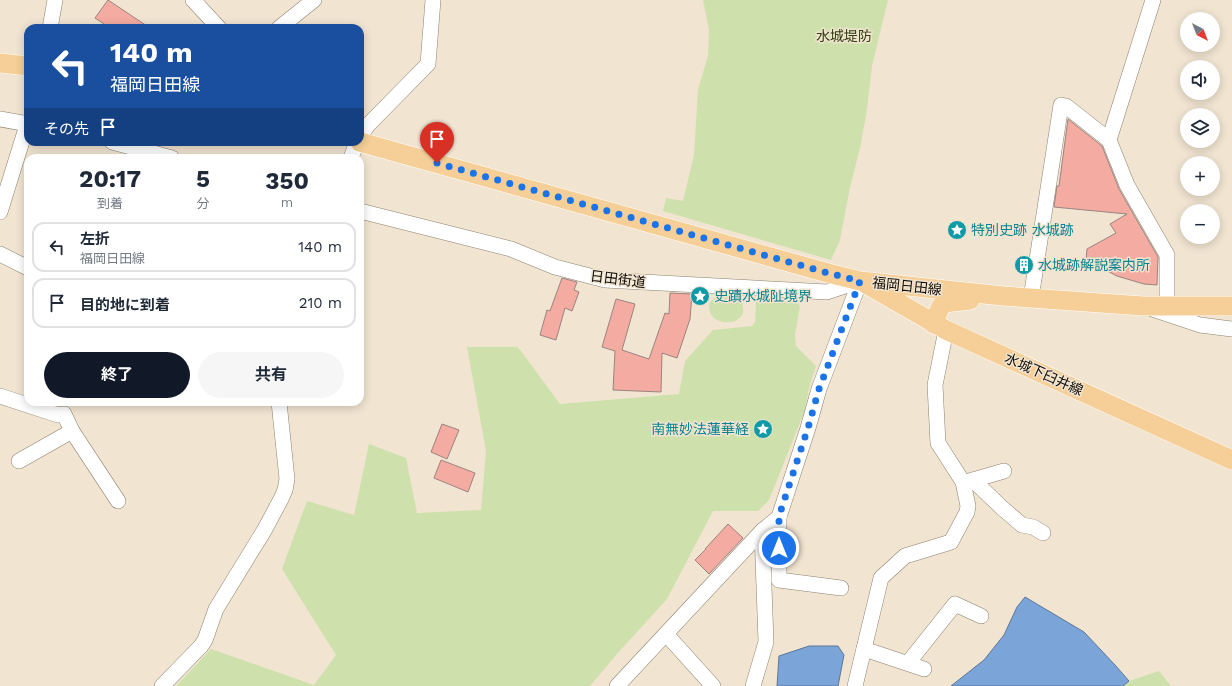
<!DOCTYPE html>
<html lang="ja">
<head>
<meta charset="utf-8">
<style>
	body { margin:0; font-family:"Work Sans","Noto Sans JP",sans-serif; background:#f6f6f7; color:#1f2937; height:100vh; display:flex; flex-direction:column; font-size:15px; white-space:nowrap }
	* { box-sizing:border-box; margin:0 }
	p { font-size:13px; color:#747a83 }
	.icon { flex:none; width:22px; height:22px; fill:none; stroke:currentColor; stroke-width:2; stroke-linecap:round; stroke-linejoin:round }
	.map { position:relative; flex:1; overflow:hidden }
	.sheet { position:absolute; left:24px; top:154px; width:340px; height:252px; display:flex; flex-direction:column; background:#fff; border-radius:12px; box-shadow:0 2px 10px #0003 }
	.sheet>* { flex:none }
	.hud { position:absolute; left:24px; top:24px; width:340px; height:122px; border-radius:12px; box-shadow:0 2px 10px #0003; background:#1a4fa0; color:#fff; overflow:hidden }
	.needle { width:26px; rotate:138deg }
	.controls { position:absolute; left:1180px; top:12px; display:grid; gap:8px }
	.controls a { display:grid; place-items:center; width:40px; height:40px; border-radius:50%; background:#fff; box-shadow:0 2px 10px #0003; font-size:20px }
	.pin { position:absolute; display:grid; place-items:center; width:34px; height:34px; color:#fff; margin:-41px -17px; border-radius:50% 50% 50% 0; rotate:-45deg; box-shadow:0 0 4px #0007 }
	.pin .icon { rotate:45deg }
	.me { position:absolute; width:44px; margin:-22px; rotate:0deg; stroke-linejoin:round; filter:drop-shadow(0 0 3px #0008) }
	.turn { display:flex; align-items:center; gap:14px; height:84px; padding:0 20px; font-size:18px }
	.turn .icon { width:52px; height:52px; stroke-width:2.5 }
	.turn b { display:block; font-size:28px; line-height:34px }
	.then { display:flex; align-items:center; height:38px; padding:0 20px; background:#0003; gap:8px; font-size:15px }
	.eta { display:flex; justify-content:space-evenly; align-items:center; height:68px; text-align:center }
	.eta b { font-size:24px; font-weight:700; line-height:28px }
	.action { display:flex; gap:8px; margin-top:auto; padding:8px 20px }
	.action a { flex:1; height:46px; border-radius:24px; background:#111827; color:#fff; font-size:16px; font-weight:700; line-height:46px; text-align:center }
	.action a+a { background:#f6f6f7; color:#1f2937 }
	ul { padding:0; list-style:none }
	li { display:flex; align-items:center; gap:12px; height:50px; margin:0 8px 6px; padding:0 12px; border:2px solid #e0e1e3; border-radius:12px }
	li div { flex:1 }
	li b { display:block; font-size:15px }
	li em { font-style:normal }
	.map>svg:first-child { display:block }
	.green { fill:#cee1ac }
	.water { fill:#7ba4d8; stroke:#5b7799 }
	.building { fill:#f4aba1; stroke:#9a8480 }
	.lines { fill:none; stroke-linecap:round; stroke-linejoin:round }
	.minor-casing { stroke:#8c806f; stroke-width:16 }
	.major-casing { stroke:#fff; stroke-width:20 }
	.minor { stroke:#fff; stroke-width:15 }
	.major { stroke:#f5cf97; stroke-width:19 }
	.route { stroke:#1a73e8; stroke-width:7; stroke-dasharray:0 12.6 }
	.labels { text-anchor:middle; stroke-width:3; stroke-linejoin:round; paint-order:stroke }
	.park-label { font-size:14px; fill:#2f3c0d; stroke:#f1e4d1 }
	.culture-label { font-size:14px; fill:#0d838f; stroke:#f1e4d1; text-anchor:start }
	.street-label { font-size:14px; fill:#110d07; stroke:#f1e4d1 }
</style>
</head>
<body>
<div class="map">
<svg width="1232" height="686" viewBox="0 0 1232 686">
	<rect width="100%" height="100%" fill="#f1e4d1"/>
	<!-- green -->
	<g class="green">
		<path d="M703,0H888L872,66L866,116L860,148L850,187L840,240L831,260L663,211L666,198L683,201L694,155L698,89L708,56L709,30Z"/>
		<path d="M721,295L735,296L742,300C742,304 744,309 743,313C738,328 704,325 710,302L717,296Z"/>
		<path d="M759,300L798,303L800,306L795,335L796,346L816,366L809,388L805,410L769,500L758,511H713L667,599L616,655L590,686H176L211,649L314,685L336,655L282,569L307,501L354,515L369,444L406,458L417,513L481,510L486,451L467,347H518L560,404L679,394L685,361L713,330L752,326L755,322L756,302Z"/>
		<path d="M1159,671L1171,686H1123L1129,681Z"/>
	</g>
	<!-- water -->
	<g class="water">
		<path d="M1025,597L1084,632L1115,665L1129,681L1123,686H951L984,660L1004,635L1017,607Z"/>
		<path d="M809,646H838L844,655L838,686H777L779,656Z"/>
	</g>
	<!-- building -->
	<g class="building">
		<path d="M108,0L150,28H110L95,18Z"/>
		<path d="M1068,119L1102,146L1119,189L1158,257L1157,285L1144,284L1117,276L1086,260L1087,249L1116,233L1110,224L1127,214L1054,207L1057,186H1059Z"/>
		<path d="M562,278L577,282L574,290L579,292L572,311L565,308L556,340L540,335L547,310L550,311Z"/>
		<path d="M670,293L692,294L690,319L677,358L662,353L661,392L613,390L615,351L602,347L616,299L635,304L622,350L649,359L665,313L669,314Z"/>
		<path d="M442,424L459,430L447,459L431,452Z"/>
		<path d="M441,460L475,473L468,492L434,478Z"/>
		<path d="M728,524L743,538L709,574L695,560L706,549H705Z"/>
	</g>
	<g class="lines">
		<!-- minor casing -->
		<g class="minor-casing">
			<g id="minor">
				<path d="M193,0L219,28"/>
				<path d="M1153,0L1109,140L1127,185L1167,255V305"/>
				<path d="M50,28L55,0"/>
				<path d="M279,28L314,0"/>
				<path d="M0,119L28,124"/>
				<path d="M360,136L368,125L428,64L433,0"/>
				<path d="M112,142L172,158"/>
				<path d="M351,158L357,142"/>
				<path d="M360,211L511,249L555,267L605,280L827,292L860,281"/>
				<path d="M0,212L28,122"/>
				<path d="M0,254L28,268"/>
				<path d="M1031,298L1061,105L1066,106L1109,140"/>
				<path d="M1152,309L1200,325L1232,329"/>
				<path d="M0,396L58,415L64,414L72,431L118,501"/>
				<path d="M19,461L72,431"/>
				<path d="M973,480L1001,507L1022,525L1033,527L1043,533"/>
				<path d="M966,482L1004,471"/>
				<path d="M779,517V580L841,588"/>
				<path d="M666,634L713,686"/>
				<path d="M864,649L924,669"/>
				<path d="M908,663L955,604L981,616"/>
				<path d="M162,686L201,646L205,640L216,609L265,529L281,499L285,490L287,479L279,402"/>
				<path d="M617,686L762,531L779,517L808,428L819,389L860,281"/>
				<path d="M753,686L766,642L762,531"/>
				<path d="M855,686L881,578L905,556L951,542L967,512L968,506L963,482L938,443L935,385L946,330"/>
			</g>
		</g>
		<!-- major casing -->
		<g class="major-casing">
			<g id="major">
				<path d="M0,63L28,66"/>
				<path d="M360,142L828,273L860,281L1003,296L1143,306H1232"/>
				<path d="M866,284L946,330L1232,460"/>
				<path d="M934,324C937,317 938,308 944,303L970,300"/>
			</g>
		</g>
		<!-- minor -->
		<use href="#minor" class="minor"/>
		<!-- major -->
		<use href="#major" class="major"/>
	</g>
	<g class="lines">
		<!-- route -->
		<path class="route" d="M437,163L828,273L860,281L819,389L808,428L779,516V548"/>
	</g>
	<!-- icons -->
	<defs>
		<g id="sight-disc" transform="scale(1)"><circle r="9.5" fill="#0f9aa8" stroke="#f1e4d1"/><path d="M0-6L1.8-2.2L6-1.7L2.9 1.2L3.7 5.4L0 3.3L-3.7 5.4L-2.9 1.2L-6-1.7L-1.8-2.2Z" fill="#fff"/></g>
		<g id="building-disc" transform="scale(1)"><circle r="9.5" fill="#0f9aa8" stroke="#f1e4d1"/><path d="M-4-6H4V6H1V3H-1V6H-4ZM-2.5-4.3h1.7v1.8h-1.7ZM.8-4.3h1.7v1.8H.8ZM-2.5-1h1.7V.8h-1.7ZM.8-1h1.7V.8H.8Z" fill="#fff"/></g>
	</defs>
	<g fill-rule="evenodd">
		<use href="#sight-disc" x="957" y="230"/>
		<use href="#building-disc" x="1024" y="265"/>
		<use href="#sight-disc" x="700" y="296"/>
		<use href="#sight-disc" x="763" y="429"/>
	</g>
	<g class="labels">
		<!-- park labels -->
		<g class="park-label">
			<text x="844" y="41">水城堤防</text>
		</g>
		<!-- culture labels -->
		<g class="culture-label">
			<text x="971" y="235">特別史跡 水城跡</text>
			<text x="1038" y="270">水城跡解説案内所</text>
			<text x="714" y="301">史蹟水城阯境界</text>
			<text x="749" y="434" text-anchor="end">南無妙法蓮華経</text>
		</g>
		<!-- street labels -->
		<g class="street-label">
			<text transform="translate(618 279) rotate(7)" y="5">日田街道</text>
			<text transform="translate(907 286) rotate(6)" y="5">福岡日田線</text>
			<text transform="translate(1044 374) rotate(24)" y="5">水城下臼井線</text>
		</g>
	</g>
</svg>
<div class="controls">
<a><svg class="needle" viewBox="-14 -14 28 28"><path d="M0-13l5 13h-10z" fill="#e53935"/><path d="M0 13l5-13h-10z" fill="#747a83"/></svg></a>
<a><svg class="icon" aria-label="sound" viewBox="0 0 24 24"><path d="M4 9h4l5-4v14l-5-4H4zM17 9q2 3 0 6"/></svg></a>
<a><svg class="icon" aria-label="layers" viewBox="0 0 24 24"><path d="M12 4l9 5-9 5-9-5zM3 14l9 5 9-5"/></svg></a>
<a>+</a>
<a>−</a>
</div>
<div class="pin" style="left:437px;top:163px;background:#d93025"><svg class="icon" aria-label="arrive" viewBox="0 0 24 24"><path d="M6 21V4h12l-3 4 3 4H6"/></svg></div>
<svg class="me" style="left:779px;top:548px" viewBox="-20 -20 40 40"><circle r="17" fill="#1a73e8" stroke="#fff" stroke-width="3"/><path d="M0-11L8 9 0 5-8 9z" fill="#fff"/></svg>
<div class="hud">
<div class="turn"><svg class="icon" aria-label="left" viewBox="0 0 24 24"><path d="M17 20v-9H6M10 6l-5 5 5 5"/></svg><div><b>140 m</b>福岡日田線</div></div>
<div class="then">その先<svg class="icon" aria-label="arrive" viewBox="0 0 24 24"><path d="M6 21V4h12l-3 4 3 4H6"/></svg></div>
</div>
<section class="sheet">
<div class="eta">
<div><b>20:17</b><p>到着</p></div>
<div><b>5</b><p>分</p></div>
<div><b>350</b><p>m</p></div>
</div>
<ul>
<li><svg class="icon" aria-label="left" viewBox="0 0 24 24"><path d="M17 20v-9H6M10 6l-5 5 5 5"/></svg><div><b>左折</b><p>福岡日田線</p></div><em>140 m</em></li>
<li><svg class="icon" aria-label="arrive" viewBox="0 0 24 24"><path d="M6 21V4h12l-3 4 3 4H6"/></svg><div><b>目的地に到着</b></div><em>210 m</em></li>
</ul>
<div class="action"><a>終了</a><a>共有</a></div>
</section>
</div>
</body>
</html>
